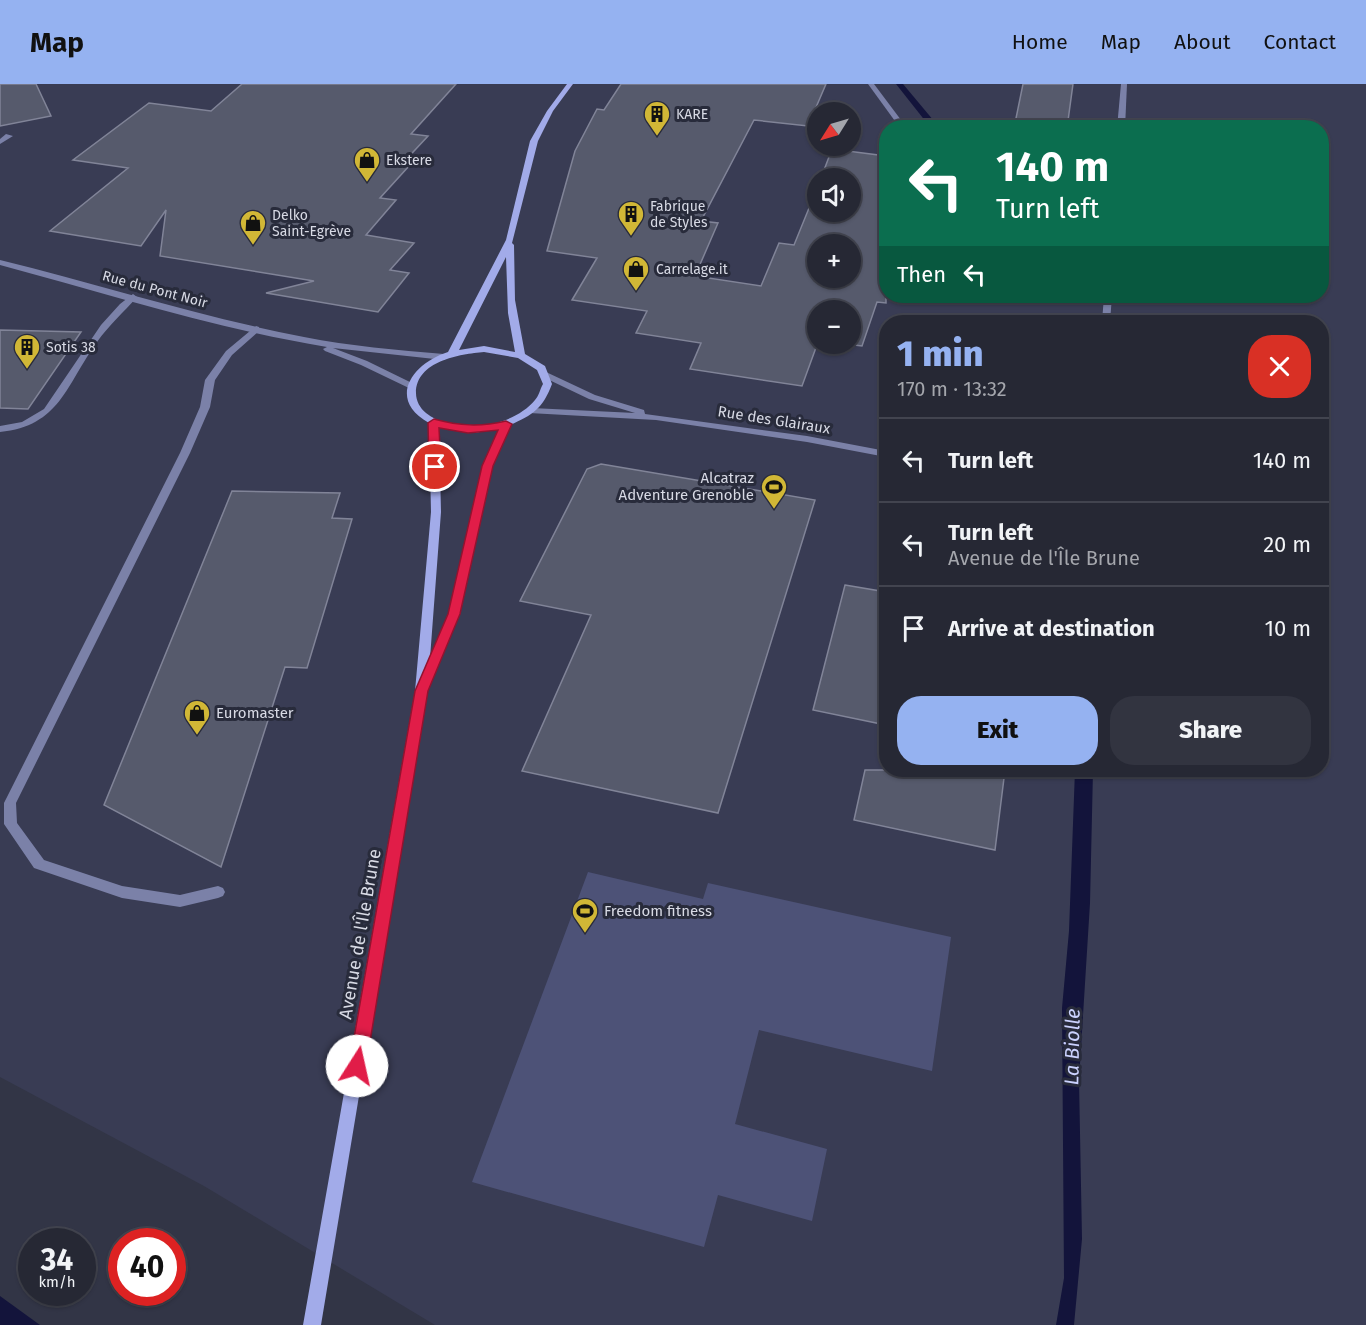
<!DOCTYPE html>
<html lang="en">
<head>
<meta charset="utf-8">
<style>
	body { margin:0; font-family:"Fira Sans",sans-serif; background:#323440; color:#f1f3f6; height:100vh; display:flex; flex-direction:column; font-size:22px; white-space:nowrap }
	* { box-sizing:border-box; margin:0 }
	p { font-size:20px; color:#a4a6ac }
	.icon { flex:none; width:33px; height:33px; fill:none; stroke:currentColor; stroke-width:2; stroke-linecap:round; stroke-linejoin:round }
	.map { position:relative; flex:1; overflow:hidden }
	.panel { position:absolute; left:879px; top:231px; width:450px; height:462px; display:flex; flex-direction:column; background:#262834; border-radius:24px; box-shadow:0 2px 4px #0004,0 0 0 2px #42444f }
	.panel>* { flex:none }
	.top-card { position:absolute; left:879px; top:36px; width:450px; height:183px; border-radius:24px; box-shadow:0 2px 4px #0004,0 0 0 2px #42444f; background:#0b6e4f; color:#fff; overflow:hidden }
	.needle { width:39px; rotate:233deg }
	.tools { position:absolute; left:807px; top:18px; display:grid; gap:12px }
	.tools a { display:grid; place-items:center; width:54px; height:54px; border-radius:50%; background:#262834; box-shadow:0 2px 4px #0004,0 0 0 2px #42444f; font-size:30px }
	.speed { position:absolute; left:18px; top:1144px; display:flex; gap:12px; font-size:30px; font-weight:700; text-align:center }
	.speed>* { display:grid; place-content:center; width:78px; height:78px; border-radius:50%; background:#262834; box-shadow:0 2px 4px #0004,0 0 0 2px #42444f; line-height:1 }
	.speed small { font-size:15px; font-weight:400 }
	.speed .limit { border:9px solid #d22; background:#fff; color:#111 }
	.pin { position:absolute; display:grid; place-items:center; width:51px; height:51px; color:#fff; margin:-26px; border:3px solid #fff; border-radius:50%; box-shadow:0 2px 6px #0007 }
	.me { position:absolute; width:66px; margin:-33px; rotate:10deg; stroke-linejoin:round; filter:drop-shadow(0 0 4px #0008) }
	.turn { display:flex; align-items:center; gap:21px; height:126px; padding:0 18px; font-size:27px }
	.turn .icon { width:78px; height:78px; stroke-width:2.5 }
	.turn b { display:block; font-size:42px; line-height:51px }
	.then { display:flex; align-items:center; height:57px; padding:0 18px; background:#0003; gap:12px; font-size:22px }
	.round { display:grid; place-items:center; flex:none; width:63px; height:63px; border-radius:24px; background:#323440 }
	.summary { display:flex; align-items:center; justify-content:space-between; height:102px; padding:0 18px }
	h1 { font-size:36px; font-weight:800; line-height:45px; color:#95b2f1 }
	.cta { display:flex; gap:12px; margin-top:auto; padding:12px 18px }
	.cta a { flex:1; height:69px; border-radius:24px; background:#95b2f1; color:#111; font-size:24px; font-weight:800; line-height:69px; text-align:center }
	.cta a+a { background:#323440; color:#f1f3f6 }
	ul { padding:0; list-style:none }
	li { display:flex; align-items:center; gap:18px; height:84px; padding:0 18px; border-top:2px solid #42444f }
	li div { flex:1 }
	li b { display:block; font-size:22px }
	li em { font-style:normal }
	header { display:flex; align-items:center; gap:36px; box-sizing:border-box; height:84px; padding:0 30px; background:#95b2f1; color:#111 }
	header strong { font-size:28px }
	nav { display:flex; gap:33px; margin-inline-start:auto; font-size:21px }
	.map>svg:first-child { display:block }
	.built { fill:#393c54; fill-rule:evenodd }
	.green { fill:#4d5277 }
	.water { fill:#13143b }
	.building { fill:#565a6c; stroke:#818498; stroke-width:1.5; fill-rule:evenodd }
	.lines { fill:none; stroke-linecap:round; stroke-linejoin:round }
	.lane { fill:#7b81a8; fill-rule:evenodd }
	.street { fill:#7b81a8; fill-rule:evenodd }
	.secondary { fill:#a2abe9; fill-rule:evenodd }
	.route { fill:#e11d48; stroke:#92132f; stroke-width:1.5 }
	.labels { text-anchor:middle; stroke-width:6; stroke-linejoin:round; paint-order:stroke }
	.far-poi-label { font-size:14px; fill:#d8dae5; stroke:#282b3b; text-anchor:start }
	.far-street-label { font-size:14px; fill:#d8dae5; stroke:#282b3b }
	.street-label { font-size:15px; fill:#d8dae5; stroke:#282b3b }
	.poi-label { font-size:15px; fill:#d8dae5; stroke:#282b3b; text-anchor:start }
	.near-street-label { font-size:18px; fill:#d8dae5; stroke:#282b3b }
	.near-water-label { font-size:20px; font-style:italic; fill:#cbd2fe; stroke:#282b3b }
</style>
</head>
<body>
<header>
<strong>Map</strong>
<nav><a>Home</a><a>Map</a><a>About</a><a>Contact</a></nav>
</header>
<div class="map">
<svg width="1366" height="1241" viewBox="0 0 1366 1241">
	<rect width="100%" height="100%" fill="#323546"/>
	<!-- built -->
	<path class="built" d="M0,0H1366V1241H435L204,1102L0,993ZM818,28H850V62H818ZM886,44H1322V212H886ZM818,94H850V128H818ZM818,160H850V194H818ZM818,226H850V260H818ZM886,238H1322V686H886Z"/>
	<!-- green -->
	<path class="green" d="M588,788L703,815L708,799L951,853L932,987L759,946L735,1040L827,1065L812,1137L718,1111L704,1163L472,1098Z"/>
	<!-- water -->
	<g class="water">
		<path d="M896,0H903L939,43H930Z"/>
		<path d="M1075,686H1093L1090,819L1079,996L1082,1155L1074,1241H1056L1064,1194L1062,924L1069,847Z"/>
		<path d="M0,1212L40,1241H0Z"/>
	</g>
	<!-- building -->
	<g class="building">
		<path d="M0,0H36L51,32L0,42Z"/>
		<path d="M242,0H456L411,50L428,52L401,81L409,82L380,114L396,116L366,151L414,159L390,186L409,189L378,228L266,209L314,197L160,172L166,126L141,162L50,147L128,84L73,76L149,19L211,27Z"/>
		<path d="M621,0H826L808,42L754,36L701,137L718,139L695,192L761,202L779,159L794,161L818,102V128H850V94H821L832,65L886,72V219L877,218L862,262L845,260H850V226H818V258L802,302L690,285L701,259L636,249L647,227L572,216L597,174L547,167L575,67L597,25L604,26ZM818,160H850V194H818Z"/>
		<path d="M1023,0H1073L1067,44H1014Z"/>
		<path d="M0,246L81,248L28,325L0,324Z"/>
		<path d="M601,380L815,416L718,729L522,687L591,531L520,517L587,385Z"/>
		<path d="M232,407L340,409L332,434L352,435L307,584L285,583L221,783L104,721Z"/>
		<path d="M845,501L886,508V641L813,626Z"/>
		<path d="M865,686H1005L995,766L854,736Z"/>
	</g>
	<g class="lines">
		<!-- lane -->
		<g class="lane">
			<path d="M868,0H874L907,44H900Z"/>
			<path d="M6,50L13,52L0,60V55Z"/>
			<path d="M133,210L137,213C124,228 109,241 97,258C66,301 60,342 0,348V342L22,338L44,325L101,241L120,220Z"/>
			<path d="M256,242L259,243V247L232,271L215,296L210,323L190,369L16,719L17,739L44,776L122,802L180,811L218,802L223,804L225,808L223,812L218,814L180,823L122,814L34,784L4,740V719L180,369L200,323L205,296L226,267Z"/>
		</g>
		<!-- street -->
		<g class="street">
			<path d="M1121,0H1127L1125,44H1117Z"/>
			<path d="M0,176C101,201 201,233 304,253C350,262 397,266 444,270L449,273L444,276L333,264L367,277L414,300L416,302L411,305L361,281L325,267L323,265L327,263C216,245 108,210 0,181Z"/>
			<path d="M1104,212H1112L1110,238H1102Z"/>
			<path d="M546,288L595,311L644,326L645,330L807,352L886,367V373L807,358L656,336L529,329L527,327L532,324L635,329L589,315L543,293L541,291Z"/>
		</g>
		<!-- secondary -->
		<path class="secondary" d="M567,0H573L553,27L538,57L512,159L514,161L515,216L525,270L545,282L552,300C543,324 533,331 510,341L493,382L460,530L431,598L427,602L321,1241H303L415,607L431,428L429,339C386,315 413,279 448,268L506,156L530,57L547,27ZM506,173L508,229L515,268L484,262L459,266ZM484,268L518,274L537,286L543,300C540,305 539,312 535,316C512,344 455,352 426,329C420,324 416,317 416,309C416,277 460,270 484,268ZM439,343L473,349L499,345L483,382L448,530L430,574L441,428Z"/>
	</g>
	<!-- route -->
	<path class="route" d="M434,335C460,342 480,343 506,337L512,340L493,382L460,530L428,607L366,982L363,988L357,990L351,988L349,982L415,607L448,530L482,382L498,346L468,349L439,344L441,383L435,386L429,383L428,339Z"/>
	<!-- icons -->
	<defs>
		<g id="building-pin" transform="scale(1.35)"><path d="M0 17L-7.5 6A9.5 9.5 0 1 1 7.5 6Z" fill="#d1b736" stroke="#282b3b"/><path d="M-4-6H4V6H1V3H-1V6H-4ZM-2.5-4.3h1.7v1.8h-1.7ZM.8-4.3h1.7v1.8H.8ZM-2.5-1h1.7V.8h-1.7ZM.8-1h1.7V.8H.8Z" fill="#111"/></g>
		<g id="shop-pin" transform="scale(1.35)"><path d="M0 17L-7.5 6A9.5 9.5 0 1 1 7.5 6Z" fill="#d1b736" stroke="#282b3b"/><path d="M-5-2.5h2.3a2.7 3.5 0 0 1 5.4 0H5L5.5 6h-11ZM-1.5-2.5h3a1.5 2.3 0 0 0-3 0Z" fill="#111"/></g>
		<g id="stadium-pin" transform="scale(1.35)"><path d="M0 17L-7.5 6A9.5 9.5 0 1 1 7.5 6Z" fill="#d1b736" stroke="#282b3b"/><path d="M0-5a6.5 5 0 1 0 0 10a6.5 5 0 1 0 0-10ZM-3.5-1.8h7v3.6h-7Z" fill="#111"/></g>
	</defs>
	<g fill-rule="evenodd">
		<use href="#building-pin" x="657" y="30"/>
		<use href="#shop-pin" x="367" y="76"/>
		<use href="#building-pin" x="631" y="130"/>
		<use href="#shop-pin" x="253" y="139"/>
		<use href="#shop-pin" x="636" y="185"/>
		<use href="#building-pin" x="27" y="263"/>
		<use href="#stadium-pin" x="774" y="403"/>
		<use href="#shop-pin" x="197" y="629"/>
		<use href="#stadium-pin" x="585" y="827"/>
	</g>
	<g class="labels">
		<!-- far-poi labels -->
		<g class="far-poi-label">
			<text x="676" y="35">KARE</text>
			<text x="386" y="81">Ekstere</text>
			<text x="650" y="127">Fabrique<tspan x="650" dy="16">de Styles</tspan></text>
			<text x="272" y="136">Delko<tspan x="272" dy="16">Saint-Egrève</tspan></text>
			<text x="656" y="190">Carrelage.it</text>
			<text x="46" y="268">Sotis 38</text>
		</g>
		<!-- far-street labels -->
		<g class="far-street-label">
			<text transform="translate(155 205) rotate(15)" y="5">Rue du Pont Noir</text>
		</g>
		<!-- street labels -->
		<g class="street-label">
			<text transform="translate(774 336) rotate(9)" y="5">Rue des Glairaux</text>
		</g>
		<!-- poi labels -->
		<g class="poi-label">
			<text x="754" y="399" text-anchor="end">Alcatraz<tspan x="754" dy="17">Adventure Grenoble</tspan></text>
			<text x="216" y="634">Euromaster</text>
			<text x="604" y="832">Freedom fitness</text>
		</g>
		<!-- near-street labels -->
		<g class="near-street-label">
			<text transform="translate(360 850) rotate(-80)" y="6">Avenue de l'Île Brune</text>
		</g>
		<!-- near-water labels -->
		<g class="near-water-label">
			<text transform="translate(1072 963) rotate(-89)" y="7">La Biolle</text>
		</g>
	</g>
</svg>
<div class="tools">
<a><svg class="needle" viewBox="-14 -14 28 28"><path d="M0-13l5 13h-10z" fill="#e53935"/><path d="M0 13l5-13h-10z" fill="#a4a6ac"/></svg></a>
<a><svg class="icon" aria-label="sound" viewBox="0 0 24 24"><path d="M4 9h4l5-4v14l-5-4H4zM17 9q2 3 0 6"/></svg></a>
<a>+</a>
<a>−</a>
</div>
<div class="speed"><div>34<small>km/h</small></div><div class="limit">40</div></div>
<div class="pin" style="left:435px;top:383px;background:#d93025"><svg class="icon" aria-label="arrive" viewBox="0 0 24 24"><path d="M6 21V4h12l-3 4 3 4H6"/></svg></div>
<svg class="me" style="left:357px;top:982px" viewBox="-20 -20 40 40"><circle r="19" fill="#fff"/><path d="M0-13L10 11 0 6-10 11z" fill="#e11d48"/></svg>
<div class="top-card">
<div class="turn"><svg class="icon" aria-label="left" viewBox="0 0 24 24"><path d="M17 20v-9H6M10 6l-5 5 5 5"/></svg><div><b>140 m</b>Turn left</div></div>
<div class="then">Then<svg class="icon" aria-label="left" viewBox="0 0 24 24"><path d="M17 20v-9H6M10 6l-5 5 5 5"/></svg></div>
</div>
<section class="panel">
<div class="summary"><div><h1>1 min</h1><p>170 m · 13:32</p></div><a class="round" style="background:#d93025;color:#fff"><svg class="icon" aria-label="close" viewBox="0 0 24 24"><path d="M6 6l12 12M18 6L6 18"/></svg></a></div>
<ul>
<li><svg class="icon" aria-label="left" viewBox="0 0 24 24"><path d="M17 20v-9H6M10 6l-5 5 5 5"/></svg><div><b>Turn left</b></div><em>140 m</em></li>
<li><svg class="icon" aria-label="left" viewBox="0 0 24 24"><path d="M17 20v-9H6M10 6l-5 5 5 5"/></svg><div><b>Turn left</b><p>Avenue de l'Île Brune</p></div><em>20 m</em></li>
<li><svg class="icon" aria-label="arrive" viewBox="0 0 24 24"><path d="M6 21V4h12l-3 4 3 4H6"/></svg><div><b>Arrive at destination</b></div><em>10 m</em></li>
</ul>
<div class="cta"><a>Exit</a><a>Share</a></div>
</section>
</div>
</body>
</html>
